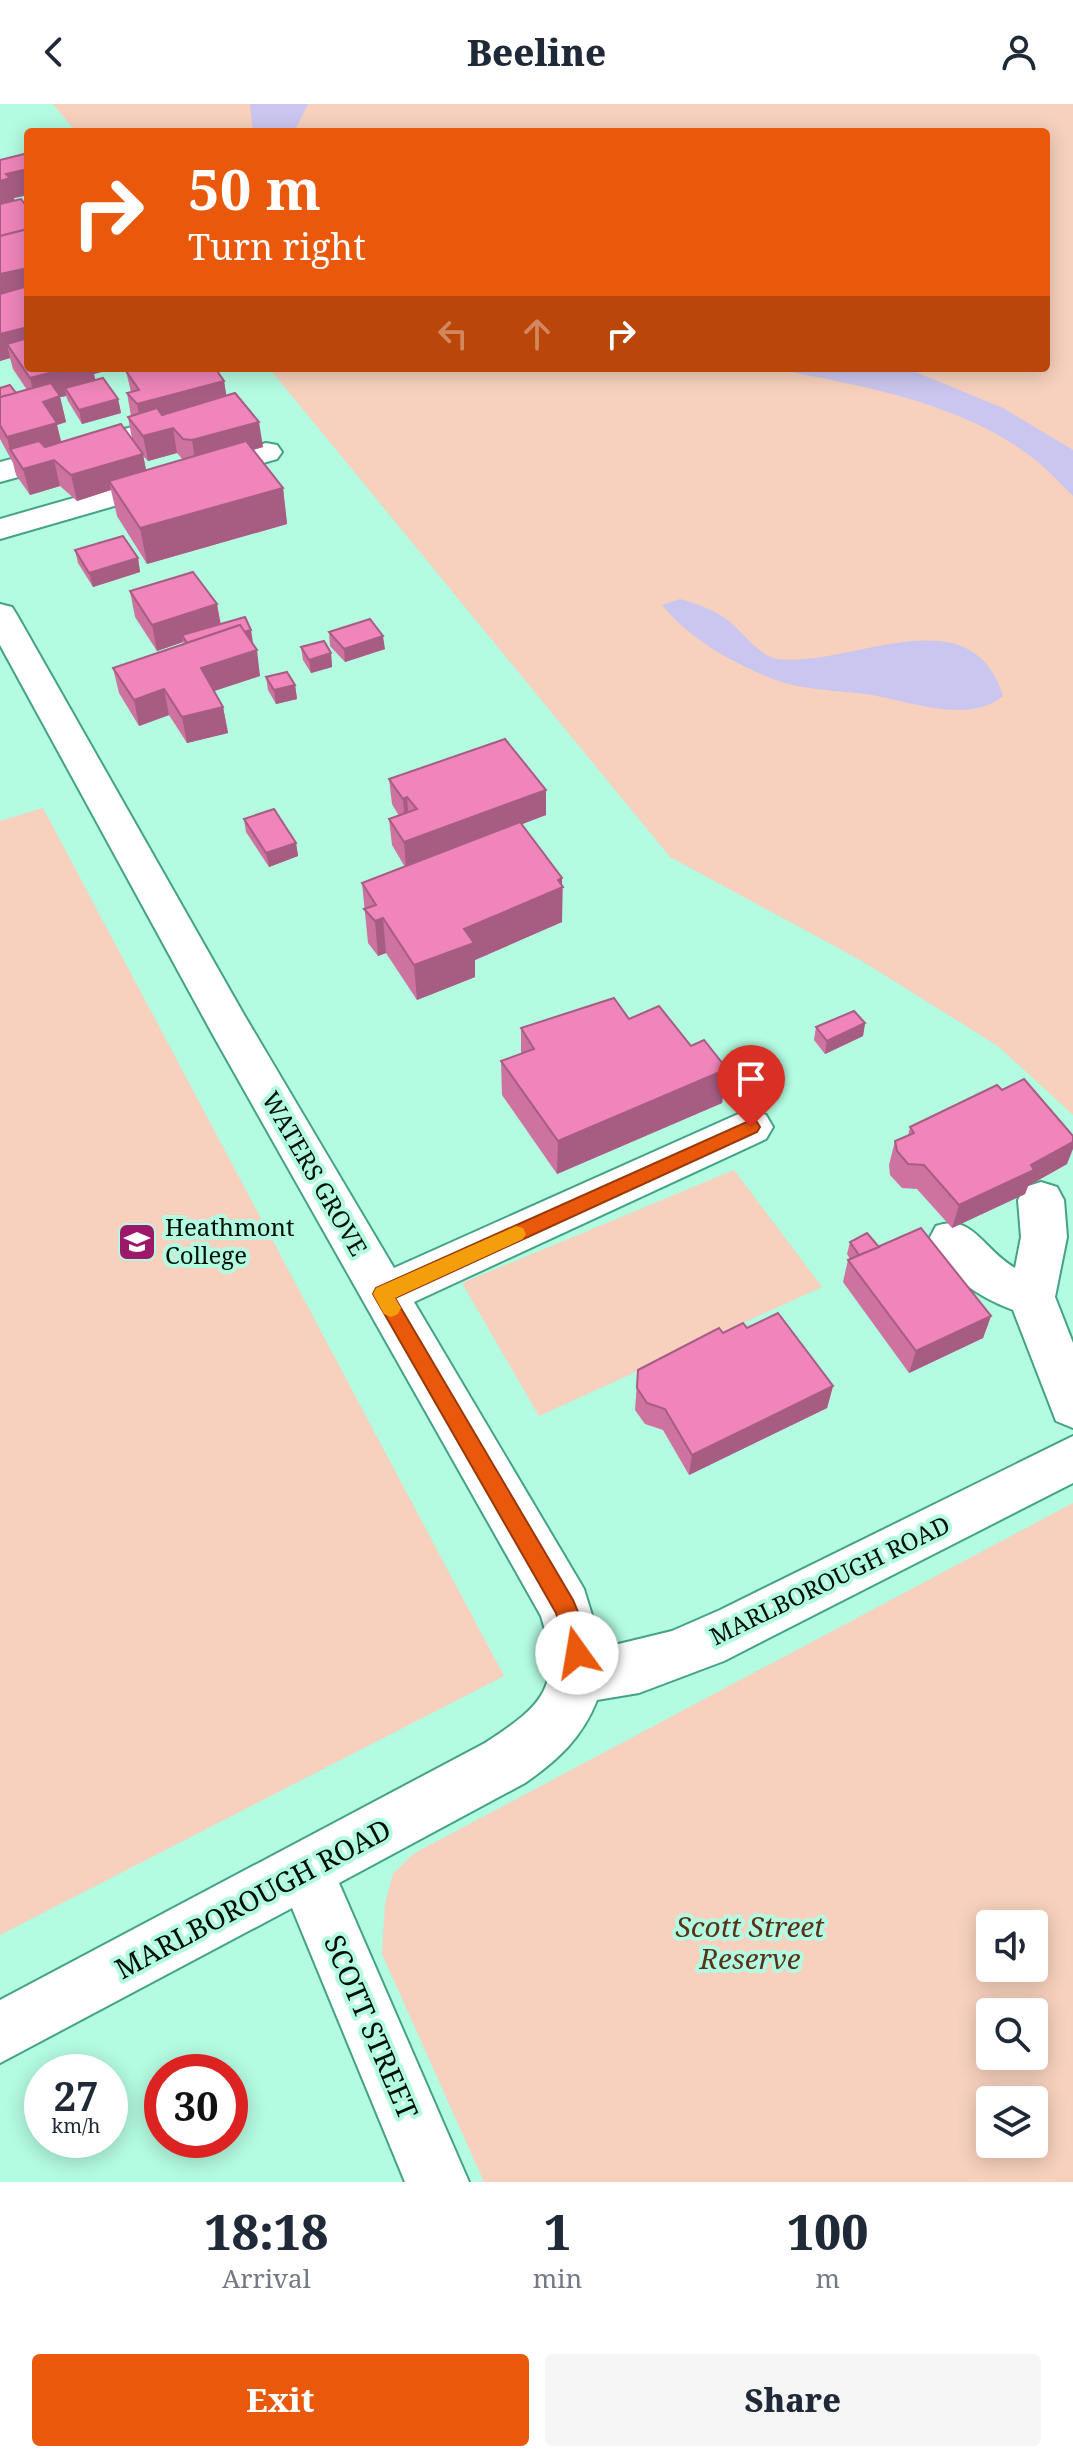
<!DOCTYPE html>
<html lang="en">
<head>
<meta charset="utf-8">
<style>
	body { margin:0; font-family:"Noto Serif",serif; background:#f6f6f7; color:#1f2937; height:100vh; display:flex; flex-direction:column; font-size:30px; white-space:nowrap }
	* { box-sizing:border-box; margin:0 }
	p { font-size:26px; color:#747a83 }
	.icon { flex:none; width:44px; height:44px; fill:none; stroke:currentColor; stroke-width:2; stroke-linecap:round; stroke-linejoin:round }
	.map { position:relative; height:2078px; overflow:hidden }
	.side { display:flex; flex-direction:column; background:#fff; flex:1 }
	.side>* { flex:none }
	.banner { position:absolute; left:24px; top:24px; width:1026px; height:244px; border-radius:8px; box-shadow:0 4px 20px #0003; background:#ea580c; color:#fff; overflow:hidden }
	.tools { position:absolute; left:976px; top:1806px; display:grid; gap:16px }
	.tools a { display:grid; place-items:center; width:72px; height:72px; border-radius:8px; background:#fff; box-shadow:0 4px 20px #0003; font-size:40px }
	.speed { position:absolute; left:24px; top:1950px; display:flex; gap:16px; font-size:40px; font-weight:700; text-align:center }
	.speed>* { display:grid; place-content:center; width:104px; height:104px; border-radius:50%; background:#fff; box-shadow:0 4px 20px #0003; line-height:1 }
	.speed small { font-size:20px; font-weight:400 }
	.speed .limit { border:12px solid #d22; background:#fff; color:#111 }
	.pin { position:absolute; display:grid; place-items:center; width:68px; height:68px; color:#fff; margin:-82px -34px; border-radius:50% 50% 50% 0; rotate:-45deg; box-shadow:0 0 8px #0007 }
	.pin .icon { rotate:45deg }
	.me { position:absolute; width:88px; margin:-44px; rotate:347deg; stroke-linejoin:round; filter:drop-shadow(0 0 6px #0008) }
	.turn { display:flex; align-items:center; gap:28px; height:168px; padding:0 32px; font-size:36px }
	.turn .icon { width:104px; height:104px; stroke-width:2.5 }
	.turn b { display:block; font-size:56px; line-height:68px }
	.lanes { display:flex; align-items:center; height:76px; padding:0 32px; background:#0003; justify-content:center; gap:40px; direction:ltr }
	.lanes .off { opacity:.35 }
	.eta { display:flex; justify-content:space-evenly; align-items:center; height:136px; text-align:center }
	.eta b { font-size:48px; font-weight:800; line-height:56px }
	.primary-button { display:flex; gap:16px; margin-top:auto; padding:16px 32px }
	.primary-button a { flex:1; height:92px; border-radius:8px; background:#ea580c; color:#fff; font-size:32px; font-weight:800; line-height:92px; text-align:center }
	.primary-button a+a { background:#f6f6f7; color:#1f2937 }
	header { display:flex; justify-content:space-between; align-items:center; height:104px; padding:0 32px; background:#fff; font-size:36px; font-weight:800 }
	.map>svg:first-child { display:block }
	.green { fill:#f7d1bd; fill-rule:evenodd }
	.water { fill:#cac6ef }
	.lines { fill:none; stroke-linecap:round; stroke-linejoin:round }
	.minor-casing { stroke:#44a285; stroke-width:4 }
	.minor { fill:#fff; fill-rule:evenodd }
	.wall { fill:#ce72a0; fill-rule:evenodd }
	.shaded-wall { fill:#a75d82 }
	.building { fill:#ef85ba; stroke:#a75d82; stroke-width:2 }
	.route { fill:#ea580c; stroke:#983908; stroke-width:2 }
	.slow { fill:#f59e0b }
	.labels { text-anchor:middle; stroke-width:8; stroke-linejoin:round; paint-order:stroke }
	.street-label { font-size:24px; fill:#00100a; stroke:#b3fbe1 }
	.poi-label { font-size:24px; fill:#00100a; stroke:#b3fbe1; text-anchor:start }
	.near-street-label { font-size:28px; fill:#00100a; stroke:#b3fbe1 }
	.near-park-label { font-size:28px; font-style:italic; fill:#593119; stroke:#b3fbe1 }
</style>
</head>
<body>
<header><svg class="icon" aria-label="back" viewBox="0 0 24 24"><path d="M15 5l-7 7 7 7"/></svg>Beeline<svg class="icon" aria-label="person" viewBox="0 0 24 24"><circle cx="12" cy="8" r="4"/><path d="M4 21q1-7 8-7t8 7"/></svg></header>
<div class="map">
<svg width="1073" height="2078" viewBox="0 0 1073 2078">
	<rect width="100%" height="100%" fill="#b3fbe1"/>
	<!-- green -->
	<g class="green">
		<path d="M53,0H1073V1011L998,942L862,857L670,753L269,264H1046V28H76Z"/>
		<path d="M43,704L504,1572L0,1831V717Z"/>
		<path d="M734,1066L822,1183L539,1312L462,1179Z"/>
		<path d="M1073,1399V2078H484L382,1850L385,1800L393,1770L413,1750ZM1034,1820V1864H990V1820ZM1034,1908V1952H990V1908ZM1034,1996V2040H990V1996Z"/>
	</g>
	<!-- water -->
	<g class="water">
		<path d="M250,0H308L294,28H253Z"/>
		<path d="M769,264H906L1003,304L1073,346V392C1060,379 1047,365 1033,354C959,297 858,281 769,264Z"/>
		<path d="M680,495C698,500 715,506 730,518C745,530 759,552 778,555C851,564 971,488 1003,592C968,622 904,595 865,590C833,586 798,586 768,573C729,557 689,534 662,501Z"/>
	</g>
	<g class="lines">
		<!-- minor casing -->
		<g class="minor-casing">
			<g id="minor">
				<path d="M147,319L158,321L162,328L158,335L0,378V358Z"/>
				<path d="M266,339L277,341L282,348L277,355L0,435V415Z"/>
				<path d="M0,500L12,503L17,511L243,909L394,1164L736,1011L751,1006L766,1011L773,1023L766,1035L414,1198L584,1485L602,1544L672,1527L720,1506L1073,1332V1379L724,1557L639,1589L597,1596C582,1634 558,1656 525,1679L339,1779L469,2078H405L292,1804L0,1959V1896L485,1639C543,1601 563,1584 541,1512L213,931L0,541Z"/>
				<path d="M1041,1078L1057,1083L1064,1096L1067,1133L1055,1193L1073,1239V1324L1056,1317L1013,1206C976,1192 947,1172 929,1135L936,1122C973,1109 983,1146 1015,1164L1021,1133L1018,1096L1025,1083Z"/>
			</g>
		</g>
		<!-- minor -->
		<use href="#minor" class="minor"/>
	</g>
	<!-- wall -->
	<g class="wall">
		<path d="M28,49V91L14,94L28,264H116L94,270L95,276L118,295L121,309L82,320L68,297L66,292L60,293L66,318L57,321L61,338L132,335L128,313L131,312L127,289L131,288L126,267L170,266L224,277L226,291L263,343L253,346L283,384L287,420L147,460L117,412L111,386L77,397L60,382L30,391L16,371L13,359L0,335V284L16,289L27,286L13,265L10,254L0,257V56ZM177,349L183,356L146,366L143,352L148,357Z"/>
		<path d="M75,446L138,454L140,468L93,483L78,459Z"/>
		<path d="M130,487L217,500L221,520L251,526L252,539L260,572L214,587L223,603L228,629L187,639L169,611L139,622L119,589L113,564L184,540L183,538L157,547L135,513Z"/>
		<path d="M329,528L385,545L345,558L330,542Z"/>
		<path d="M301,543L331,549L332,563L311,569L303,556Z"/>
		<path d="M266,573L295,581L297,595L276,600L268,586Z"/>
		<path d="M389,675L546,686V711L522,720L563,783L562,818L475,856V873L417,896L386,849L378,852L368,839L362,779L405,763L392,741L389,715L399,712L392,700Z"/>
		<path d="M244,715L296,739L298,752L269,763L246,728Z"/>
		<path d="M629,915L691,942L727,965L722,999L557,1070L502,991L501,957L521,950V924Z"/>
		<path d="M865,919L863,932L825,950L814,936L816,923Z"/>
		<path d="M910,1023L1067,1060L1028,1082L1025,1090L952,1124L917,1085L902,1084L890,1071L889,1061L895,1037L908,1032Z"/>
		<path d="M850,1138L879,1143L991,1212L983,1234L909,1269L843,1178L848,1156L850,1155L847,1150Z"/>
		<path d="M747,1224L833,1282L827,1304L689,1371L663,1326L645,1320L635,1306L638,1266L723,1229Z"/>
	</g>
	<!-- shaded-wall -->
	<g class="shaded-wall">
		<path d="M28,65V91L14,94L15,99L0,102V77L6,70Z"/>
		<path d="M28,164V200L0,207V170Z"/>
		<path d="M28,223V249L7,240L10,254L0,257V230Z"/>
		<path d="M69,264H116L94,270L97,284H65L66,292L60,293L66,318L57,321L63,345L10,346L7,333L36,299L30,274Z"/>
		<path d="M224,277L228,302L142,326L137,300Z"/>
		<path d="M118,295L121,309L82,320L79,306Z"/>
		<path d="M259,318L263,343L196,362L192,336Z"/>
		<path d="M173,324L177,349L148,357L143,332Z"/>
		<path d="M143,350L148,376L109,377L111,386L77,397L71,371Z"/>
		<path d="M54,356L60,382L30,391L23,365Z"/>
		<path d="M283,384L287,420L147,460L140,424Z"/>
		<path d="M138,454L140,468L93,483L89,469Z"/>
		<path d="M217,500L221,526L182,531L183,538L157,547L152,521Z"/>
		<path d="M251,526L253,539L194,558L191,544Z"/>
		<path d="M383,532L385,545L345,558L344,545Z"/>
		<path d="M257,546L260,572L205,590L201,564Z"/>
		<path d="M331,549L332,563L311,569L309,556Z"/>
		<path d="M295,581L297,595L276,600L274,586Z"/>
		<path d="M164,585L169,611L139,622L134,596Z"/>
		<path d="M223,603L228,629L187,639L182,613Z"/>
		<path d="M546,686V711L406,764L404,738Z"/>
		<path d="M407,693L409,719L405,720L403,695Z"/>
		<path d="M296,739L298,752L269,763L266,749Z"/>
		<path d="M562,774V818L475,856V873L417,896L414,861L464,825Z"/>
		<path d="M383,814L386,849L378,852L375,817Z"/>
		<path d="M865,919L863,932L825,950L827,937Z"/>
		<path d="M727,965L722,999L557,1070L558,1037Z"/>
		<path d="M1073,1038V1045L1067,1060L1028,1082L1025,1090L952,1124L959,1101Z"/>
		<path d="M991,1212L983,1234L909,1269L916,1247Z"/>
		<path d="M833,1282L827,1304L689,1371L692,1351Z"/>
	</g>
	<!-- building -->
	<g class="building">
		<path d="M28,49V65L6,70L10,74L0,77V56Z"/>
		<path d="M21,95L28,104V125L0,132V100Z"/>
		<path d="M28,125V164L0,170V132Z"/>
		<path d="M28,182V223L0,230V190Z"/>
		<path d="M28,234V264H69L30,274L7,240Z"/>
		<path d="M138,264H169L170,266L177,264H215L224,277L137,300L127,289L139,286L126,267Z"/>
		<path d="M103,274L118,295L79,306L65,284Z"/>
		<path d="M51,279L60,292L43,298L57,319L7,333L0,321V293Z"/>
		<path d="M10,281L16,289L0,293V284Z"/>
		<path d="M235,289L259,318L192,336L183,335L173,324L143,332L128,313L157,304L162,311Z"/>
		<path d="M121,320L143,350L71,371L54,356L23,365L10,345L39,337L45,343Z"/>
		<path d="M246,337L283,384L140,424L109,377Z"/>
		<path d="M123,432L138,454L89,469L75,446Z"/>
		<path d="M193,468L217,500L152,521L130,487Z"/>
		<path d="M245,513L251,526L244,528L240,521L187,539L182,531Z"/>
		<path d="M370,515L383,532L344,545L329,528Z"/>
		<path d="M240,521L257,546L201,564L223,603L182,613L164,585L134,596L113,564Z"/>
		<path d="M324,537L331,549L309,556L301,543Z"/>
		<path d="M287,568L295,581L274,586L266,573Z"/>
		<path d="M505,635L546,686L404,738L389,715L417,705L407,693L403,695L389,675Z"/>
		<path d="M274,705L296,739L266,749L244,715Z"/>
		<path d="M520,718L562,774L558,776L563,783L464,825L474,839L414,861L383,814L375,817L364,805L376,801L362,779Z"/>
		<path d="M614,894L629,915L659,902L691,942L704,936L727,965L558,1037L501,957L534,945L521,924Z"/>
		<path d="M854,907L865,919L827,937L816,923Z"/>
		<path d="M1024,975L1073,1032V1038L1031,1061L1034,1066L959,1101L924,1061L908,1060L897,1047L895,1037L914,1029L910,1023L997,981L1002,986Z"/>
		<path d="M921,1124L991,1212L916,1247L848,1156Z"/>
		<path d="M867,1129L879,1143L859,1151L850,1138Z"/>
		<path d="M778,1209L833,1282L692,1351L665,1305L647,1299L637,1284L638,1266L719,1224L723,1229L743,1219L747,1224Z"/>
	</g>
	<!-- route -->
	<path class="route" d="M751,1016L757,1018L760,1023L757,1028L395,1194L573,1496C580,1513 593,1538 585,1557L577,1560L569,1557L556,1509L373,1190L376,1184Z"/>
	<!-- slow -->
	<path class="slow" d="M516,1122L523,1124L526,1130L523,1135L395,1194L401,1204L398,1210L391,1213L384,1210L373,1190L376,1184Z"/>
	<!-- icons -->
	<defs>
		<g id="school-square" transform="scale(2)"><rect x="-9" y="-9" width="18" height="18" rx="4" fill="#9d1869" stroke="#b3fbe1"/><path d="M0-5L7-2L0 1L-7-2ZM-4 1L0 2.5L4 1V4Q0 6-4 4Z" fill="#fff"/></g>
	</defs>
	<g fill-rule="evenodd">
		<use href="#school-square" x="137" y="1138"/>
	</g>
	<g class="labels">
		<!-- street labels -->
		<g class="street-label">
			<text transform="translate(314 1070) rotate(60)" y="8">WATERS GROVE</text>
			<text transform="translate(830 1477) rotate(-26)" y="8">MARLBOROUGH ROAD</text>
		</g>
		<!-- poi labels -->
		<g class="poi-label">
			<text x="165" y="1132">Heathmont<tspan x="165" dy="28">College</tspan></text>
		</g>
		<!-- near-street labels -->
		<g class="near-street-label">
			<text transform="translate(253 1795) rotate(-28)" y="10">MARLBOROUGH ROAD</text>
			<text transform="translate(371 1923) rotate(67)" y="10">SCOTT STREET</text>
		</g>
		<!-- near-park labels -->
		<g class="near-park-label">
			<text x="750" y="1833">Scott Street<tspan x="750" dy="32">Reserve</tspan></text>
		</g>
	</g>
</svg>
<div class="tools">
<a><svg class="icon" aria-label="sound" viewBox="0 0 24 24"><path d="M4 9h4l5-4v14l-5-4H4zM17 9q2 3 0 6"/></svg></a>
<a><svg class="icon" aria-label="search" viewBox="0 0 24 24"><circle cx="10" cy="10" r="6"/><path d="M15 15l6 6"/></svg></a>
<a><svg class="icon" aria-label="layers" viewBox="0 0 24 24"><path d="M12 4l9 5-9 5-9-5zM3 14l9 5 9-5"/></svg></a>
</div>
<div class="speed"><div>27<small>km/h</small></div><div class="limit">30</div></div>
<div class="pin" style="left:751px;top:1023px;background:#d93025"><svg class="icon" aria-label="arrive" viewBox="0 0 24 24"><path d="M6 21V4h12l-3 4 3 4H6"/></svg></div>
<svg class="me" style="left:577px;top:1549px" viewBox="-20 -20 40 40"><circle r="19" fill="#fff"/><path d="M0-13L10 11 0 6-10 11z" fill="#ea580c"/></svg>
<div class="banner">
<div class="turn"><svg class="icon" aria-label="right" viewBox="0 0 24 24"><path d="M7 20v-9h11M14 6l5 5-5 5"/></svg><div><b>50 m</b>Turn right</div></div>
<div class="lanes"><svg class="icon off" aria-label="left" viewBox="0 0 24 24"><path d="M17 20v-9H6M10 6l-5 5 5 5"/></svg><svg class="icon off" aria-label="ahead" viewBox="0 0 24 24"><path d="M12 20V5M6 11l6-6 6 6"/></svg><svg class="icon" aria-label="right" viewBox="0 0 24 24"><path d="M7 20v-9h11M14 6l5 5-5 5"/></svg></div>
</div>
</div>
<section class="side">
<div class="eta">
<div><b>18:18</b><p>Arrival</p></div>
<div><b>1</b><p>min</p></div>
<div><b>100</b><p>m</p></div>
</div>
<div class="primary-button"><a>Exit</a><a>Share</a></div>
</section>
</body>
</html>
